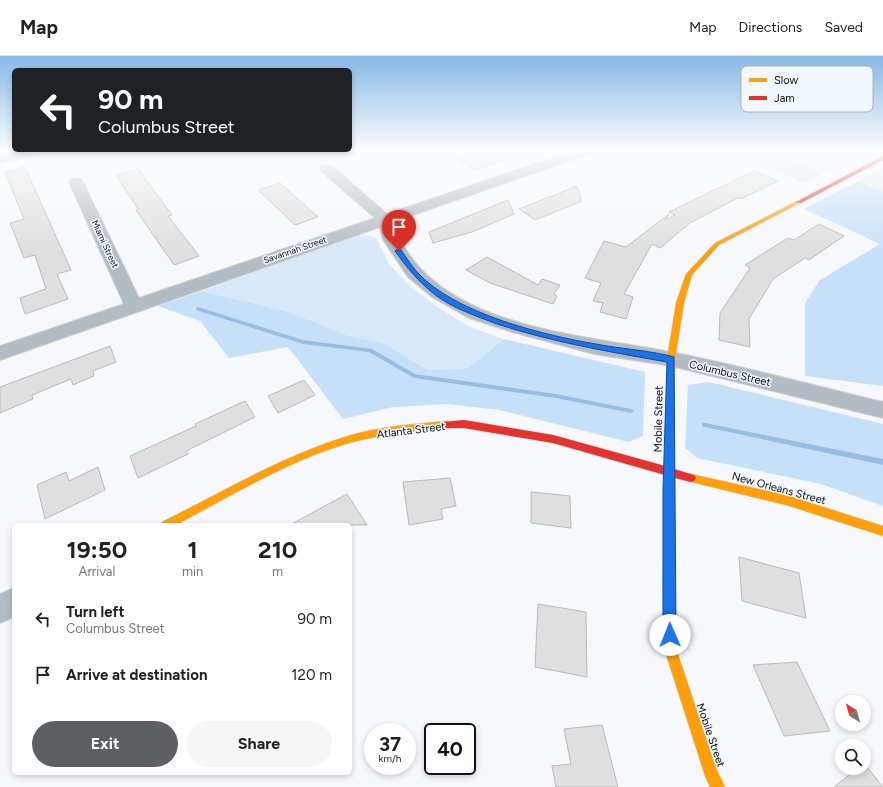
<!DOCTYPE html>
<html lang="en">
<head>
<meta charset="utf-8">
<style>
	body { margin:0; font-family:Figtree,sans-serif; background:#f6f6f6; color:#222; height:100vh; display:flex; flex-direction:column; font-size:15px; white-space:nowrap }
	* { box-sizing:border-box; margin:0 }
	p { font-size:13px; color:#767676 }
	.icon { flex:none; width:22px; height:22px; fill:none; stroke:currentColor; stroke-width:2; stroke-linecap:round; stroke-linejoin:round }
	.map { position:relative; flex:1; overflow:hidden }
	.panel { position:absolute; left:12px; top:467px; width:340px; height:252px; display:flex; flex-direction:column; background:#fff; border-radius:6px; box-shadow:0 2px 6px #0003 }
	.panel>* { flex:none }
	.guide { position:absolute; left:12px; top:12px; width:340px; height:84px; border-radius:6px; box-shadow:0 2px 6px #0003; background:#202124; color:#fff; overflow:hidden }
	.needle { width:26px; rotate:323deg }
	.buttons { position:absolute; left:835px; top:639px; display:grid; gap:8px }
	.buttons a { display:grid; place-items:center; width:36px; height:36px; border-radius:50%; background:#fff; box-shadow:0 2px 6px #0003; font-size:20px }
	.speed { position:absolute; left:364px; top:667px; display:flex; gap:8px; font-size:20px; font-weight:700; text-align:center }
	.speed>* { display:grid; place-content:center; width:52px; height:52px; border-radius:50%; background:#fff; box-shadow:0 2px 6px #0003; line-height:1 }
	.speed small { font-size:10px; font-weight:400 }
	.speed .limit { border:2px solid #111; border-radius:6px; background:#fff; color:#111 }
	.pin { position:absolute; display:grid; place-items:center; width:34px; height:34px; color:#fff; margin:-41px -17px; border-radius:50% 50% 50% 0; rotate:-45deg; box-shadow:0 0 4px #0007 }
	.pin .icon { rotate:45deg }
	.me { position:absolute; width:44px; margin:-22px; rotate:359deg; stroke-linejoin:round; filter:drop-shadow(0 0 3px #0008) }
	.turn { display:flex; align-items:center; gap:14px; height:84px; padding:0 20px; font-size:18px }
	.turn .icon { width:52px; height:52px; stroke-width:2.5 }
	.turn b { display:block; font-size:28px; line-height:34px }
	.eta { display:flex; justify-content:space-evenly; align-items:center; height:68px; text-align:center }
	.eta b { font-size:24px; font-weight:700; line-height:28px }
	.primary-button { display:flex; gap:8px; margin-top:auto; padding:8px 20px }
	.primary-button a { flex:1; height:46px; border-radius:24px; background:#5d5f62; color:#fff; font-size:16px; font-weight:700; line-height:46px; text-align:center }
	.primary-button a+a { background:#f6f6f6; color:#222 }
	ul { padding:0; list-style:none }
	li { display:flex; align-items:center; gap:12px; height:56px; padding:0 20px }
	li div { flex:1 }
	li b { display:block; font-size:15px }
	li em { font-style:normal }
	header { display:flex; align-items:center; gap:24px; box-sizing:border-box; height:56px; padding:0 20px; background:#fff; border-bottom:1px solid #e0e0e0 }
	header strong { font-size:19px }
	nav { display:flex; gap:22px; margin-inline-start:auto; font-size:14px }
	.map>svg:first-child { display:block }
	.built { fill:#e4ecf4 }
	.green { fill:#d7e8f8 }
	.forest { fill:#c7e0f9 }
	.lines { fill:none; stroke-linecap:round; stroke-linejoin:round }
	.stream { fill:#97bde2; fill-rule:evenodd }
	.building { fill:#e0dfdf; stroke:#bab9b9 }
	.street-casing { stroke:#d1d2d5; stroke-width:2 }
	.slow-casing { stroke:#d1d2d5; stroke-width:1 }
	.jam-casing { stroke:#d1d2d5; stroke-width:1 }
	.street { fill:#b4bcc3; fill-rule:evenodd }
	.slow { fill:#ff9f0a; fill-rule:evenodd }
	.jam { fill:#e5322d; fill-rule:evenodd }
	.route { fill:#1a73e8; stroke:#114b97 }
	.labels { text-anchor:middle; stroke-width:3; stroke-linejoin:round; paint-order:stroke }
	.far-street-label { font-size:9px; fill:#0a0d10; stroke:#f3f8fe }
	.street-label { font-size:11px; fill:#0a0d10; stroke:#f3f8fe }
	.key { fill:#f3f8fe; stroke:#adb2b7; stroke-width:1 }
	.key-label { font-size:11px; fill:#0a0d10 }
</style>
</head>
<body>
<header>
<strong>Map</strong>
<nav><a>Map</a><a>Directions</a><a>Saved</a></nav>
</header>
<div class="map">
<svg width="883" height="731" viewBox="0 0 883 731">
	<rect width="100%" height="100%" fill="#f6f8fb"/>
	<!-- built -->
	<g class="built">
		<path d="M788,93H874L822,118L787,103L799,98Z"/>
		<path d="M883,111V136L858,125Z"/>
	</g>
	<!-- green -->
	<g class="green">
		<path d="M745,93H788L799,97L787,103L822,118L804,127L735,97Z"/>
		<path d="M366,179L376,182L389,208L412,232L440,253L470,271L504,283L468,312L428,314L383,287L349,280L289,256L202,235L356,180Z"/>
	</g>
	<!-- forest -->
	<g class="forest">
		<path d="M858,125L883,136V330L805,320V247L820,224L880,188L804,153Z"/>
		<path d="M202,235L289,256L349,280L383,287L428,314L468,312L504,283L645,316L643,380L629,386L499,354L448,348L393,351L343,363L288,291L229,302L200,265L158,250Z"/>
		<path d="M709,326L883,368V450L821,428L697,402L685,392L688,329Z"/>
	</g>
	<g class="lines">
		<!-- stream -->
		<g class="stream">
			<path d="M198,251L303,284L372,293L415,318L556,338L631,353L634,355L631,357L556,342L414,322L369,296L303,288L196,254V253Z"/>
			<path d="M703,367H705L883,403V409L705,371H703L702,369Z"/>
		</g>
	</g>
	<!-- building -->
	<g class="building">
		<path d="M440,93H528V95L476,114Z"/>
		<path d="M25,111L71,214L57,218L68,243L25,258L20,242L46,233L35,199L24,202L10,167L24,163L5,116Z"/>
		<path d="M138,113L172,159L168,160L199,200L174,209L136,154L138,153L116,119Z"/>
		<path d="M754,115L778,125L741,143L738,142L690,167L660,192L652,188L624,238L633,241L626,263L600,256L603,247L593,245L601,227L585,222L604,185L626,191L669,158L665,164L675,159L669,156Z"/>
		<path d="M280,127L318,161L295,169L258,134Z"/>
		<path d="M577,130L582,145L535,164L519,153Z"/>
		<path d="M508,144L514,158L472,176L433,187L429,176Z"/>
		<path d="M819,168L844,180L809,204L805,202L773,223L749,263L750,291L719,284L720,257L750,212L745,209L788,182L794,184Z"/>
		<path d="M487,201L538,229L542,223L560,229L554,238L557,240L553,248L490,227L466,214Z"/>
		<path d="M110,290L116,306L93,315L94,320L73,329L71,323L32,339L33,343L0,357V331Z"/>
		<path d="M304,324L315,339L278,357L268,340Z"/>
		<path d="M245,345L255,361L186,395L188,398L138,422L130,400L196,370L195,368Z"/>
		<path d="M98,411L105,434L45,463L37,429L66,416L69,425Z"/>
		<path d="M450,422L456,450L441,453L443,463L409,469L403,426Z"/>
		<path d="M531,436L570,440L571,472L531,467Z"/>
		<path d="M347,438L367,469H290Z"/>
		<path d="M739,501L799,517L806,562L742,545Z"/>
		<path d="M538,548L586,556L587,621L535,611Z"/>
		<path d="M797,606L830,675L784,680L753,609Z"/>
		<path d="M602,669L618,731H556L552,710L571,708L564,673Z"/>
		<path d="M864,707L883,731H834L858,712H864Z"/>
	</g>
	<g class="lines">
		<!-- street casing -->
		<g class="street-casing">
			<g id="street">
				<path d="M579,93H597L595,96L393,166C427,272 581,278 671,296C742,310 813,329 883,346V362L671,310L594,298L512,276L469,262L432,241L408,221L383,184L380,171L0,304V290L124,248L69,126L71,123H81L83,126L139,242L375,162L321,115L320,112L321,109H331L387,158Z"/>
				<path d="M23,94H45L43,97L0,107V99Z"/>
				<path d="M14,532V561L0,567V538Z"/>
			</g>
		</g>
		<!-- slow casing -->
		<g class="slow-casing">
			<g id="slow">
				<path d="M797,145L802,146L719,189L692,219L684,247L675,303L674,348L673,350H667L666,348L667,303L676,247L686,218L715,187Z"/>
				<path d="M447,365L450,366L452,369L450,372L447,373C416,375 384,378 353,386C291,403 233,439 176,469H161L162,466C224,435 284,399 351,379C382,370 415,368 447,365Z"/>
				<path d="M691,418L786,439L883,470V480L786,449L691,426L688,425L686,422L688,419Z"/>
				<path d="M669,527L673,529L675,533L676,592L716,712L725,731H710L705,720L664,592L663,533L665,529Z"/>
			</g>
		</g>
		<!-- jam casing -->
		<g class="jam-casing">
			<g id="jam">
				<path d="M883,100V104L801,147L796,146Z"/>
				<path d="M670,345L674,348V413L694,419L696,422L694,425L691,426L675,422V533L673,537L669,539L665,537L663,533L665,419L553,387L464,372H444L442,369L444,366L464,364L553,379L665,410L666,348Z"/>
			</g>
		</g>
		<!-- street -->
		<use href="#street" class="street"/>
		<!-- slow -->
		<use href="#slow" class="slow"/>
		<!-- jam -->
		<use href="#jam" class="jam"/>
	</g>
	<!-- sky -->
	<linearGradient id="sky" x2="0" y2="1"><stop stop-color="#87b8e6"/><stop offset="0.48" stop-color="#fbfcfd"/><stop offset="1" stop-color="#fbfcfd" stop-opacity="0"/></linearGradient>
	<rect width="883" height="195" fill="url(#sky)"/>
	<!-- route -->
	<path class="route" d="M396,194H401C406,201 411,209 417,216C454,257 542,279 596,288C621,293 649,294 674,301L676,579L674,583L670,585L665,583L663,579V433L667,306C610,296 552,286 497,268C476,260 452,252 434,238C418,225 407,212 395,195Z"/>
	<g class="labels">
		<!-- far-street labels -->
		<g class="far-street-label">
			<text transform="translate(105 188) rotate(65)" y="3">Miami Street</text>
			<text transform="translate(295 194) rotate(-19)" y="3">Savannah Street</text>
		</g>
		<!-- street labels -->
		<g class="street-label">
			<text transform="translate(730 317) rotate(13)" y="4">Columbus Street</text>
			<text transform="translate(658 363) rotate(-89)" y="4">Mobile Street</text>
			<text transform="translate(411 374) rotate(-7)" y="4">Atlanta Street</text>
			<text transform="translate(779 432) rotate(15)" y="4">New Orleans Street</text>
			<text transform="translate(711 679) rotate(71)" y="4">Mobile Street</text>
		</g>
	</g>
	<!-- legend -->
	<rect x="741" y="10" width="132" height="46" rx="6" class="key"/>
	<rect x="749" y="22" width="18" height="4" fill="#ff9f0a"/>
	<rect x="749" y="40" width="18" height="4" fill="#e5322d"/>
	<g class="key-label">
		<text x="774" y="28">Slow</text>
		<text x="774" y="46">Jam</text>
	</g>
</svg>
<div class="buttons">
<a><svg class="needle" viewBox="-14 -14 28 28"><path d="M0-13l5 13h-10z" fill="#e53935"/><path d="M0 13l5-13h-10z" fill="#767676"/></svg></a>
<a><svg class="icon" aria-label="search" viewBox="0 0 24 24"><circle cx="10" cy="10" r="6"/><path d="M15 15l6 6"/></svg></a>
</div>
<div class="speed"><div>37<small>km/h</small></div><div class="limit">40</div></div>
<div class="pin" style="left:399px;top:195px;background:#d93025"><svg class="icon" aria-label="arrive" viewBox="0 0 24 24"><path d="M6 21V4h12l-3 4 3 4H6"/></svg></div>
<svg class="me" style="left:670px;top:579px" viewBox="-20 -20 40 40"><circle r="19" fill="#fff"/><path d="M0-13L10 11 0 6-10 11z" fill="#1a73e8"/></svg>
<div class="guide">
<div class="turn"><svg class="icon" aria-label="left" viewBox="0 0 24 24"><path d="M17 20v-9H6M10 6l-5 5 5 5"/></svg><div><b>90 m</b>Columbus Street</div></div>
</div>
<section class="panel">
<div class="eta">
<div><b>19:50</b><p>Arrival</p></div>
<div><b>1</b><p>min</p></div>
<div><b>210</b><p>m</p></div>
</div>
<ul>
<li><svg class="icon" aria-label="left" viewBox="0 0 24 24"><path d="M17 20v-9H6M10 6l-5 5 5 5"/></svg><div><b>Turn left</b><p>Columbus Street</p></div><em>90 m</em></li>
<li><svg class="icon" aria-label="arrive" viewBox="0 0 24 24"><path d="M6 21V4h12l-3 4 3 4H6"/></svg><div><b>Arrive at destination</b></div><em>120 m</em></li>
</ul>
<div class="primary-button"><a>Exit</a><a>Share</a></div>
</section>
</div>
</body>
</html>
